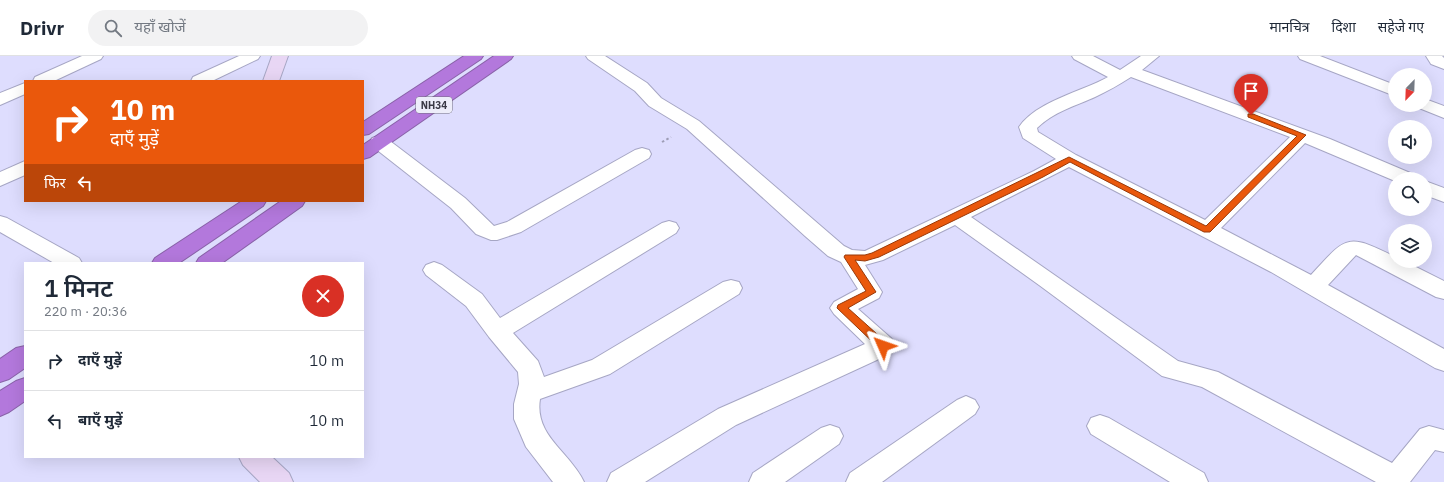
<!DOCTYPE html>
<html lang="hi">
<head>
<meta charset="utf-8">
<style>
	body { margin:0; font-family:"IBM Plex Sans","Noto Sans Devanagari",sans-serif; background:#f2f2f3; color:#1f2937; height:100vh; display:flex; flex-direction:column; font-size:15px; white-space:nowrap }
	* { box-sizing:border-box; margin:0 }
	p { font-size:13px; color:#747a83 }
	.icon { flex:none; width:22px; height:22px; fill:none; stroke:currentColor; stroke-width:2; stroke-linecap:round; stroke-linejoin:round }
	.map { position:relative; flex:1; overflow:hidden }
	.details { position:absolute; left:24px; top:206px; width:340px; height:196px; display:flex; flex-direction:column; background:#fff; border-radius:0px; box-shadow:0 4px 16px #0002 }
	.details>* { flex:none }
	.hud { position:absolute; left:24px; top:24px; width:340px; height:122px; border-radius:0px; box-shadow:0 4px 16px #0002; background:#ea580c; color:#fff; overflow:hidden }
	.needle { width:26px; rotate:203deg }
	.tools { position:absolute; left:1388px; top:12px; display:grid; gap:8px }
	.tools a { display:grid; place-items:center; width:44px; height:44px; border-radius:50%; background:#fff; box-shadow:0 4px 16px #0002; font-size:20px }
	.pin { position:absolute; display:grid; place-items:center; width:34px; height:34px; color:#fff; margin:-41px -17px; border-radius:50% 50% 50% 0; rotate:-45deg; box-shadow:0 0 4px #0007 }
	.pin .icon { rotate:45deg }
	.me { position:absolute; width:44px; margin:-22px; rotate:313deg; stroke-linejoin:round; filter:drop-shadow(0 0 3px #0008) }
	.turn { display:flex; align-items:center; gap:14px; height:84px; padding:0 20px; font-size:18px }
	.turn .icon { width:52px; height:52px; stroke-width:2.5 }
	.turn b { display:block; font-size:28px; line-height:34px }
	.then { display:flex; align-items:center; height:38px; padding:0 20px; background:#0003; gap:8px; font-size:15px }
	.round { display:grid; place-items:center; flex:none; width:42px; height:42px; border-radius:21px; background:#f2f2f3 }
	.summary { display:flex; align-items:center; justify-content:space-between; height:68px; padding:0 20px }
	h1 { font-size:24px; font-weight:600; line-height:30px }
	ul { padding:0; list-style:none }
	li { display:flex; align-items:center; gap:12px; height:60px; padding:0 20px; border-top:1px solid #e0e1e3 }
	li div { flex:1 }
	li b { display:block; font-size:15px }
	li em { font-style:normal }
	header { display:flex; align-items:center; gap:24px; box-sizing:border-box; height:56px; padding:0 20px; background:#fff; border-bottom:1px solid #e0e1e3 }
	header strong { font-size:19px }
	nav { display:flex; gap:22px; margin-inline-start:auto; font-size:14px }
	.search { width:280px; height:36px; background:#f2f2f3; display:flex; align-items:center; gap:10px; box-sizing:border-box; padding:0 14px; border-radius:22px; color:#747a83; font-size:15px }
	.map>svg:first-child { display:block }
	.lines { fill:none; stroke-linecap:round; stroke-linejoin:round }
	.street-casing { stroke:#a6a6c4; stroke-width:2 }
	.secondary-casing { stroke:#a6a6c4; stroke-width:2 }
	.highway-casing { stroke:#8962a8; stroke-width:2 }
	.path { stroke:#9e9db6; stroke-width:2; stroke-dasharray:2.5 2.5; stroke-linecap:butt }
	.street { fill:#fff; fill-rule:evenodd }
	.secondary { fill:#e8d6f4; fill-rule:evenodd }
	.highway { fill:#b378dc; fill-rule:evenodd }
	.route { fill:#ea580c; stroke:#983908 }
	.labels { text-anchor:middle; stroke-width:3.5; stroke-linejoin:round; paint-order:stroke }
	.shield { fill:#ededfa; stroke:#706f7c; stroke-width:1 }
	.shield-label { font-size:10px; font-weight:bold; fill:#3a3946 }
</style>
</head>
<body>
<header>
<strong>Drivr</strong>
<div class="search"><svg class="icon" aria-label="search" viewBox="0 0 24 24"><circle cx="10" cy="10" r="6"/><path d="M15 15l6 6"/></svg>यहाँ खोजें</div>
<nav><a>मानचित्र</a><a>दिशा</a><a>सहेजे गए</a></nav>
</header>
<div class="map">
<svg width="1444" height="426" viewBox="0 0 1444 426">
	<rect width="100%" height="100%" fill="#deddfe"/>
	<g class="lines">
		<!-- street casing -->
		<g class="street-casing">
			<g id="street">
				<path d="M82,0H103L101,3L54,25H33L35,21Z"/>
				<path d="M239,0H260L258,3L212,25H191L193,21Z"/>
				<path d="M586,0H605L647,27L661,42L699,65L844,190L852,194L865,195L1034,115L1056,103L1023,82L1019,71C1037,45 1081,36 1108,21L1074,3L1072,0H1093L1120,14L1141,0H1159L1142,14L1330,83L1415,119L1418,123H1395V125L1305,87L1221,172L1311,219C1346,181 1346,176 1395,201V205H1404L1444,225V243L1436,241L1356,199L1328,229L1444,293V315L1435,312L1271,216L1069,111L971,161L1178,305L1218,316L1392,407L1420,373L1429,370L1444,374V396L1435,394L1410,426H1376L1202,331L1162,320L1039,229L955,169L883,204L865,209L882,236L879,242L858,253L892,283L895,290L892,297L736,369L645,426H607L611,417L718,353L865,288L834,258L830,252L834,246L858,233L841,206L828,200L805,180L687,73L649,50L635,35L588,3ZM1131,21L1290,81L1205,164L1076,99L1038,76L1037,72C1053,56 1075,50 1095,41C1108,35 1120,28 1131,21Z"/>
				<path d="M1298,0H1320L1395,29V40L1300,3Z"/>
				<path d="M1426,0H1442L1444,2V13L1431,8Z"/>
				<path d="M25,27V38L0,49V37Z"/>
				<path d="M1425,43L1444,50V62L1419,52L1417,49H1425Z"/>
				<path d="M379,80L386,82L465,142L494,170L507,166L635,94L642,92L649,94L651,98L649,102L521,176L497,184H491L476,178L451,152L372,90L370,86L372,82Z"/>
				<path d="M25,105V119L0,130V116Z"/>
				<path d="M1425,125L1444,132V146L1425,139Z"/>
				<path d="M0,160L7,162L79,202L82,207H54L0,176Z"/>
				<path d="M669,165L676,167L679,172L676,177L513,277L538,305L544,321L592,304L723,226L731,224L739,226L742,232L739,238L610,318L540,343C534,380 570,396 584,426H553L526,391L514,363V348L519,328L518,316L489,281L466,250L426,219L423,214L426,209L434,206L442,209L482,238L500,262L662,167Z"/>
				<path d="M966,340L975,344L979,351L975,358L882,426H846L850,417L957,344Z"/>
				<path d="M1100,359L1109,362L1204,417L1208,426H1170L1091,378L1087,370L1091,362Z"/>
				<path d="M830,369L839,372L843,380L839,388L785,426H749L753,417L821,372Z"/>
			</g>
		</g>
		<!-- secondary casing -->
		<g class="secondary-casing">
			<g id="secondary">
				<path d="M272,0H288L279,25H263Z"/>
				<path d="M239,401H272L289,417L293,426H260L243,409Z"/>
			</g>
		</g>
		<!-- highway casing -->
		<g class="highway-casing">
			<g id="highway">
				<path d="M464,0H483L481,3L369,78L363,79V66Z"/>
				<path d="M494,0H513L511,3L370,101L363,103V89Z"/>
				<path d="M242,145H266L263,150L179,207H152L155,202Z"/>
				<path d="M281,145H305L302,150L222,207H196L199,202Z"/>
				<path d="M25,290V312L9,323L0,326V303L16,292Z"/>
				<path d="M25,322V345L9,356L0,360V335L16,325Z"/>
			</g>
		</g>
		<!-- path -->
		<path class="path" d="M662,86L671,81"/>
		<!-- street -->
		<use href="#street" class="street"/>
		<!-- secondary -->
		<use href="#secondary" class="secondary"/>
		<!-- highway -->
		<use href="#highway" class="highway"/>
	</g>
	<!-- route -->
	<path class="route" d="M1248,58H1253L1306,79L1210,176H1204L1070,106L1043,121L879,201L865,205L855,204L876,236L848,252L887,287L888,290L887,293H880L837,252L838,249L866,235L844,201L845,199H865L872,197L1069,101L1206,170L1297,80L1248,61Z"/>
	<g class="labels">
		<!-- shield labels -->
		<rect class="shield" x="416" y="41" width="36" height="16" rx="3"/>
		<g class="shield-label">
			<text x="434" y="53">NH34</text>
		</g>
	</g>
</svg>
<div class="tools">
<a><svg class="needle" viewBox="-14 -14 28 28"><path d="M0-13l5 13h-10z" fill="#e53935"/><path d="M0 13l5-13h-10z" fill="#747a83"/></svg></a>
<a><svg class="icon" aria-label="sound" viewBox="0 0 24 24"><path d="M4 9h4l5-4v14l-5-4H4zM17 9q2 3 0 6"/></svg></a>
<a><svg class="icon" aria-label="search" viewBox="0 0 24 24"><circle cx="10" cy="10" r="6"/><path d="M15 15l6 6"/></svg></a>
<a><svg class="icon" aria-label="layers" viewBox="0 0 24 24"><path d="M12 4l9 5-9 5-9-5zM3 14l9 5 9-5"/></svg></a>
</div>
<div class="pin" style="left:1251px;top:59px;background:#d93025"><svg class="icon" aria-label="arrive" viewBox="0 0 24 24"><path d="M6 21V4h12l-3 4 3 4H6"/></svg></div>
<svg class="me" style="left:883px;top:290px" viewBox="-20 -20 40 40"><path d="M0-17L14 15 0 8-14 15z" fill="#ea580c" stroke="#fff" stroke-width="4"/></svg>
<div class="hud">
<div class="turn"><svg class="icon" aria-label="right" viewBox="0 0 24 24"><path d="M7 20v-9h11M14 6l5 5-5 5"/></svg><div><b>10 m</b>दाएँ मुड़ें</div></div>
<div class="then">फिर<svg class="icon" aria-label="left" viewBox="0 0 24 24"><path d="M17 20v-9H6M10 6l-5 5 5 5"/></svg></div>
</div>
<section class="details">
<div class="summary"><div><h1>1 मिनट</h1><p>220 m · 20:36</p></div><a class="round" style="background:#d93025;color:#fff"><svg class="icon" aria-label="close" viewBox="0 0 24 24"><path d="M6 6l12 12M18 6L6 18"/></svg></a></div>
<ul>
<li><svg class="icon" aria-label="right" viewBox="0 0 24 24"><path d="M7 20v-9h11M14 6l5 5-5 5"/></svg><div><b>दाएँ मुड़ें</b></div><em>10 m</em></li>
<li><svg class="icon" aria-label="left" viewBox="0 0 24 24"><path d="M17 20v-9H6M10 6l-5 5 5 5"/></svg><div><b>बाएँ मुड़ें</b></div><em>10 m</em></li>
</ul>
</section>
</div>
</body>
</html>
